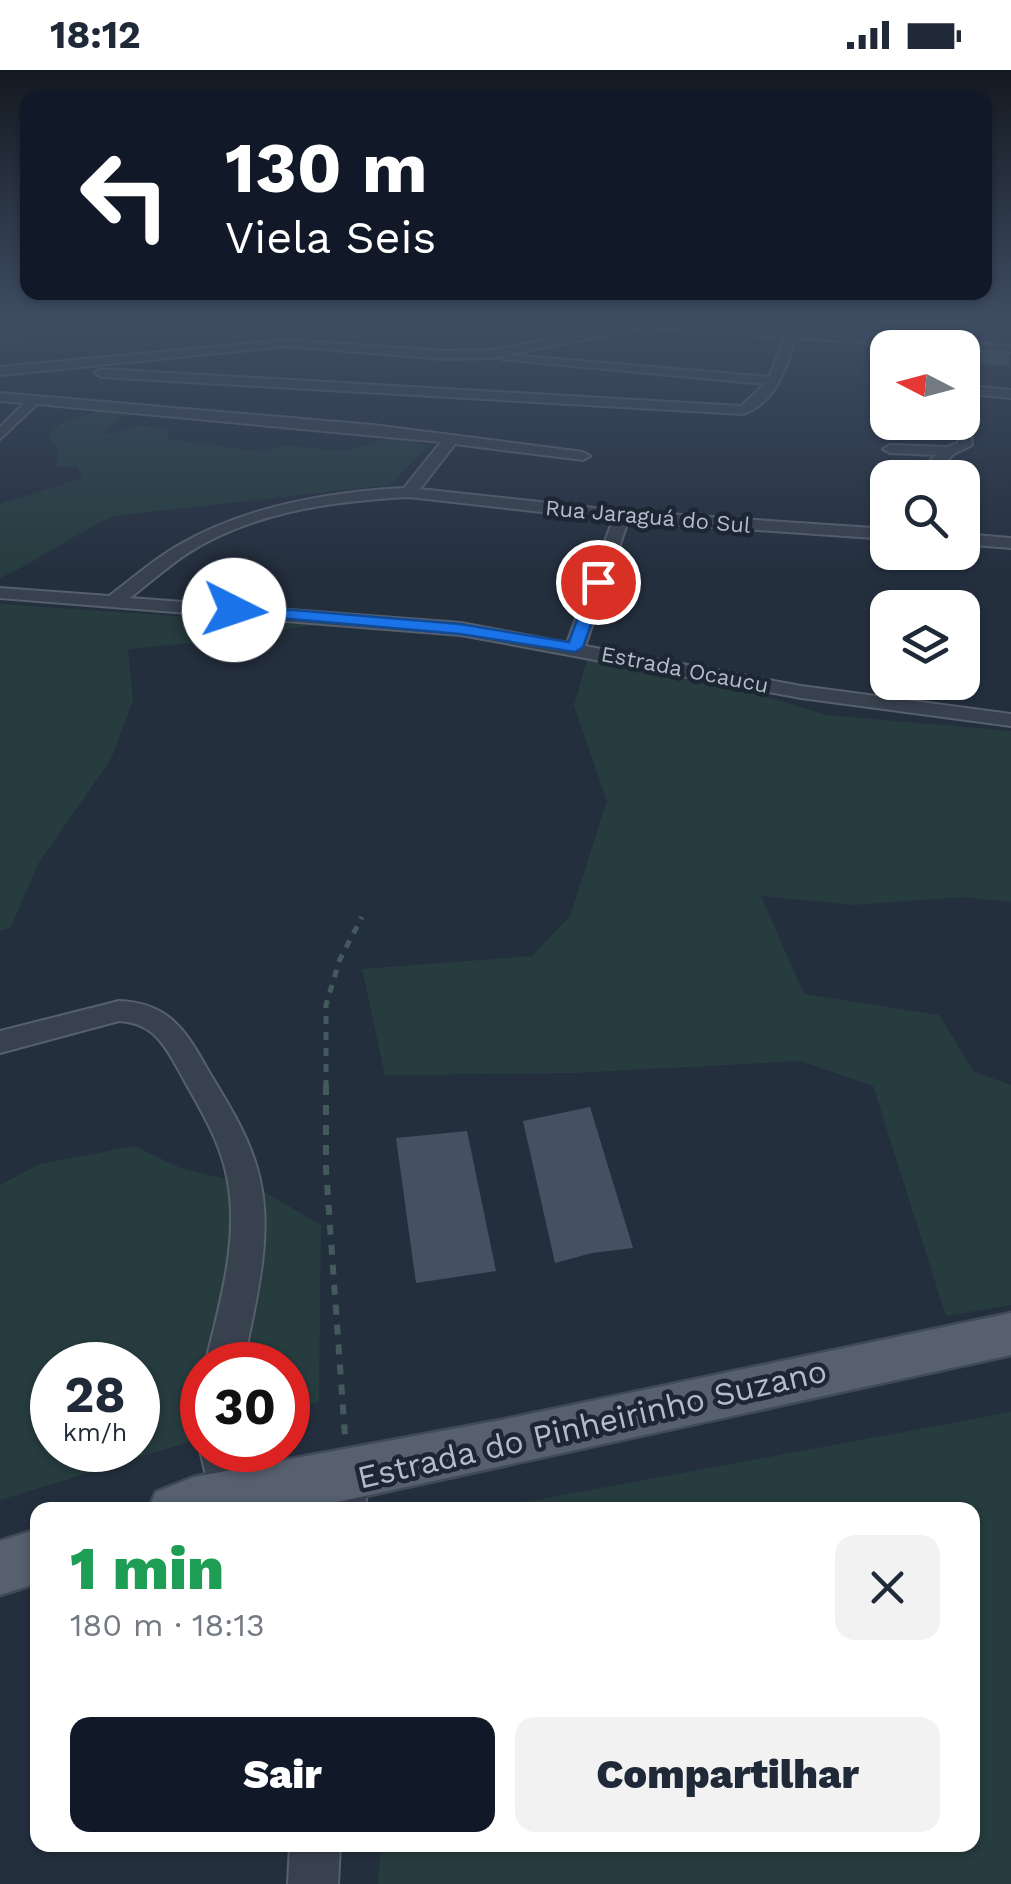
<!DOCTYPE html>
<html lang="pt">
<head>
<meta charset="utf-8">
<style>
	body { margin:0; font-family:"Work Sans",sans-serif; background:#f2f2f3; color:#1f2937; height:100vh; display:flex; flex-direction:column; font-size:38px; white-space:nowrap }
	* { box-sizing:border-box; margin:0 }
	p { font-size:32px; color:#747a83 }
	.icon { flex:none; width:55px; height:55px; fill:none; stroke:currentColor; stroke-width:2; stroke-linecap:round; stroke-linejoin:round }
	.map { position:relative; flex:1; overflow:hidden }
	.side { position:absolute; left:30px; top:1432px; width:950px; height:350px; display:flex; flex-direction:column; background:#fff; border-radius:20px; box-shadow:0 2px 8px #0004 }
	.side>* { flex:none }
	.top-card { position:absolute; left:20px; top:20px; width:972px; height:210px; border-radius:20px; box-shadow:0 2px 8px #0004; background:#111827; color:#fff; overflow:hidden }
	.needle { width:65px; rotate:276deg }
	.fabs { position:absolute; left:870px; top:260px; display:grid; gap:20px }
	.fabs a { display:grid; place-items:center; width:110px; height:110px; border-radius:20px; background:#fff; box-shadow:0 2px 8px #0004; font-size:50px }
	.speed { position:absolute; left:30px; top:1272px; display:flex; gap:20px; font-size:50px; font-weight:700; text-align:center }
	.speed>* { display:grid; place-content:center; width:130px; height:130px; border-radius:50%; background:#fff; box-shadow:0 2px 8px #0004; line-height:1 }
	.speed small { font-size:25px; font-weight:400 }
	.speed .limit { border:15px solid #d22; background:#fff; color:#111 }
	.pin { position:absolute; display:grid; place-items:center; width:85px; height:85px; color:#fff; margin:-42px; border:5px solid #fff; border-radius:50%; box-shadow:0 2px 10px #0007 }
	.me { position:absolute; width:110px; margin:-55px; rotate:94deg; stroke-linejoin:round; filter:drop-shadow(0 0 8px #0008) }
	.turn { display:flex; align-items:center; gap:35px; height:210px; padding:0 40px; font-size:45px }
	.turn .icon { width:130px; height:130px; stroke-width:2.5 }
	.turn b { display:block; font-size:70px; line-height:85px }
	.round { display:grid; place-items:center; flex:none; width:105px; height:105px; border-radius:20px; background:#f2f2f3 }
	.summary { display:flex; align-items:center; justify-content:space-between; height:170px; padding:0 40px }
	h1 { font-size:60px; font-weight:800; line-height:75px; color:#1e9e55 }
	.action { display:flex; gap:20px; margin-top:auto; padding:20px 40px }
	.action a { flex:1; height:115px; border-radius:20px; background:#111827; color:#fff; font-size:40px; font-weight:800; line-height:115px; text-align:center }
	.action a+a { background:#f2f2f3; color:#1f2937 }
	.status { display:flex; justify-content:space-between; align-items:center; height:70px; padding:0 50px; background:#fff; direction:ltr }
	.status svg { height:28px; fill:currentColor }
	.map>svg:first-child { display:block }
	.green { fill:#263c3f; fill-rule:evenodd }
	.building { fill:#455162 }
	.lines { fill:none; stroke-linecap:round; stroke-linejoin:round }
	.minor-casing { stroke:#565f6c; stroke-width:4 }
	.major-casing { stroke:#414a57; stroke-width:5 }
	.path-far1 { stroke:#44595c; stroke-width:5; stroke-dasharray:8 8; stroke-linecap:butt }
	.path { stroke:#44595c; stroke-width:6; stroke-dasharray:10 10; stroke-linecap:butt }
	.minor { fill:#38414e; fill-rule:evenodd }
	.major { fill:#56606e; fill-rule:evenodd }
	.route { fill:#1a73e8; stroke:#114b97; stroke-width:2.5 }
	.labels { text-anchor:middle; stroke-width:9; stroke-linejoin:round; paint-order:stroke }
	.far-street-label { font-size:22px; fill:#b4bcc9; stroke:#1d2633 }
	.near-street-label { font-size:32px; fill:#b4bcc9; stroke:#1d2633 }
</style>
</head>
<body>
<div class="status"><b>18:12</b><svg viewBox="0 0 49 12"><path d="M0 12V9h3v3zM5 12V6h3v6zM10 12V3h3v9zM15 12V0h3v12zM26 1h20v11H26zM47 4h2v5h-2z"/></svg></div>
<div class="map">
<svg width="1011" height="1814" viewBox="0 0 1011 1814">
	<rect width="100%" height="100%" fill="#242f3e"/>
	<!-- green -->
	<g class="green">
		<path d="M0,250H142L116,267L35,270L0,278Z"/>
		<path d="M103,339L132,340L101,362L113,364L139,355L169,359L167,369L265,382L283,375L344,381L391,368L428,375L390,415L114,446C74,464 40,490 0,508V434L83,408L76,397L56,396L58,377L47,366L62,353Z"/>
		<path d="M0,534L311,555L226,570L128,579L133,630L111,689L38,794L11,857L0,861Z"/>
		<path d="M587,590L741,619L826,645L1011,661V832L962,827L853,835L761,826L804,924L939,945L974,1002L1011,1015V1235L946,1246L873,1016L801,991L574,1003L385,1005L362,899L532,886L570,846L607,731L574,636Z"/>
		<path d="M135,1076L180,1098L254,1116L321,1155L319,1332L288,1341V1295H202V1368L0,1430V1115L40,1094ZM52,1295H138V1380H52Z"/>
		<path d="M1011,1342V1814H378L381,1775H972V1440H483Z"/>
	</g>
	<!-- building -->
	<g class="building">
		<path d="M979,282L1009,285L1010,296L980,294Z"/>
		<path d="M590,1037L633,1178L592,1183L555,1193L523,1051Z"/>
		<path d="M467,1061L496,1201L416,1213L396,1068Z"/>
	</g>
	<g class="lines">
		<!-- minor casing -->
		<g class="minor-casing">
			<g id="minor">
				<path d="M987,250H1011V255Z"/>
				<path d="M646,251L1011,276V282L796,268C786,298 776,333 743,344L101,307L95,303L101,299L741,336L765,314L501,289L507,285L769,307L785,267L646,257L492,288L443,289L287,276L0,305V297L287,270L443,281L492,280Z"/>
				<path d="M962,315L1011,320V328L962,323Z"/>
				<path d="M0,323L373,355L583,382L590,386L583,390L455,374L420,419L622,441L888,459V469L628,451L585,576L801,616L1011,644V656L801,628L461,565L0,528V518L109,526C132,509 154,489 179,475C247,436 327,422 404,418L441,372L37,334L0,369V357L24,333L0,331ZM409,427L613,450L567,573L461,553L130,528C148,514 166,498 185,485C250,442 333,431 409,427Z"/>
				<path d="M939,352H955L971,363L972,375L954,384L928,408H912L936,385L890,383L883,379L890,375L947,377L958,373L959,367Z"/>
				<path d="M962,464L1011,468V478L962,474Z"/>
				<path d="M119,931C170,933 186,961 209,1002C227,1032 247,1063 257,1098C276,1162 255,1232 243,1295H205C220,1232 242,1163 225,1098C217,1066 199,1037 183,1008C167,979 156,953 119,951L0,983V961Z"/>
				<path d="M202,1375V1380H240L249,1427L244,1440H214L200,1380Z"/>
				<path d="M348,1388L362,1394L368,1408L365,1440H325L334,1394Z"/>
				<path d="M290,1775H340L338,1814H288Z"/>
			</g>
		</g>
		<!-- major casing -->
		<g class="major-casing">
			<g id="major">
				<path d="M1011,1243V1285L301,1440H148L156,1422L194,1407L501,1350Z"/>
				<path d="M38,1459V1513L0,1525V1471Z"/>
			</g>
		</g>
		<!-- path-far1 -->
		<path class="path-far1" d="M326,1018V935L340,889L362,847"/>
		<!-- path -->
		<path class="path" d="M326,1015V1100L345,1366"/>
		<!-- minor -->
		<use href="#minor" class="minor"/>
		<!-- major -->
		<use href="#major" class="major"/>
	</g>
	<!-- sky -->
	<linearGradient id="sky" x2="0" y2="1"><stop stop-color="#141a22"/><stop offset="0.5" stop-color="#3f4d63"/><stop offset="1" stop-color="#3f4d63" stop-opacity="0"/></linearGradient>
	<rect width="1011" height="504" fill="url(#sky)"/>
	<!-- route -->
	<path class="route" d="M598,507L606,512L583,577L575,582L460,564L234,544L226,540L234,535L460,554L569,572L591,512Z"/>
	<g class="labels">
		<!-- far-street labels -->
		<g class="far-street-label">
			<text transform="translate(648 446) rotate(5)" y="8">Rua Jaraguá do Sul</text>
			<text transform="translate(685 599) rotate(11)" y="8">Estrada Ocaucu</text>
		</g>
		<!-- near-street labels -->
		<g class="near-street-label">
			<text transform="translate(592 1354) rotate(-13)" y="11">Estrada do Pinheirinho Suzano</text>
		</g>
	</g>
</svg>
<div class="fabs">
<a><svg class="needle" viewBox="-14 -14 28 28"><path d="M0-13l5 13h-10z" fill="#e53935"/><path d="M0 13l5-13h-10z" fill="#747a83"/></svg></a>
<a><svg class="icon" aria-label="search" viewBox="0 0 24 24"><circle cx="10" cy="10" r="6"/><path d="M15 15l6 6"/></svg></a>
<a><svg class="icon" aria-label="layers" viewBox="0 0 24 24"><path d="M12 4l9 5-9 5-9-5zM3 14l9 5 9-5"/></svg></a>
</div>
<div class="speed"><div>28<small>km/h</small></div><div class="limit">30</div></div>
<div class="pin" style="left:598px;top:512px;background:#d93025"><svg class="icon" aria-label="arrive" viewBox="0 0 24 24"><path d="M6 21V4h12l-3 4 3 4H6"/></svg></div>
<svg class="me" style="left:234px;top:540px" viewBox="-20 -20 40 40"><circle r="19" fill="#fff"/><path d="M0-13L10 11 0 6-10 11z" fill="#1a73e8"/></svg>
<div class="top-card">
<div class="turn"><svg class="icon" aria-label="left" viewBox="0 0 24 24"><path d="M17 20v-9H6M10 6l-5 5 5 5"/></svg><div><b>130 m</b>Viela Seis</div></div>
</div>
<section class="side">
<div class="summary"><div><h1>1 min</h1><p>180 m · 18:13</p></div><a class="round"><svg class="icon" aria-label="close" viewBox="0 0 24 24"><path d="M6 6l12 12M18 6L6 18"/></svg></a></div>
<div class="action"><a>Sair</a><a>Compartilhar</a></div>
</section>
</div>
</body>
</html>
